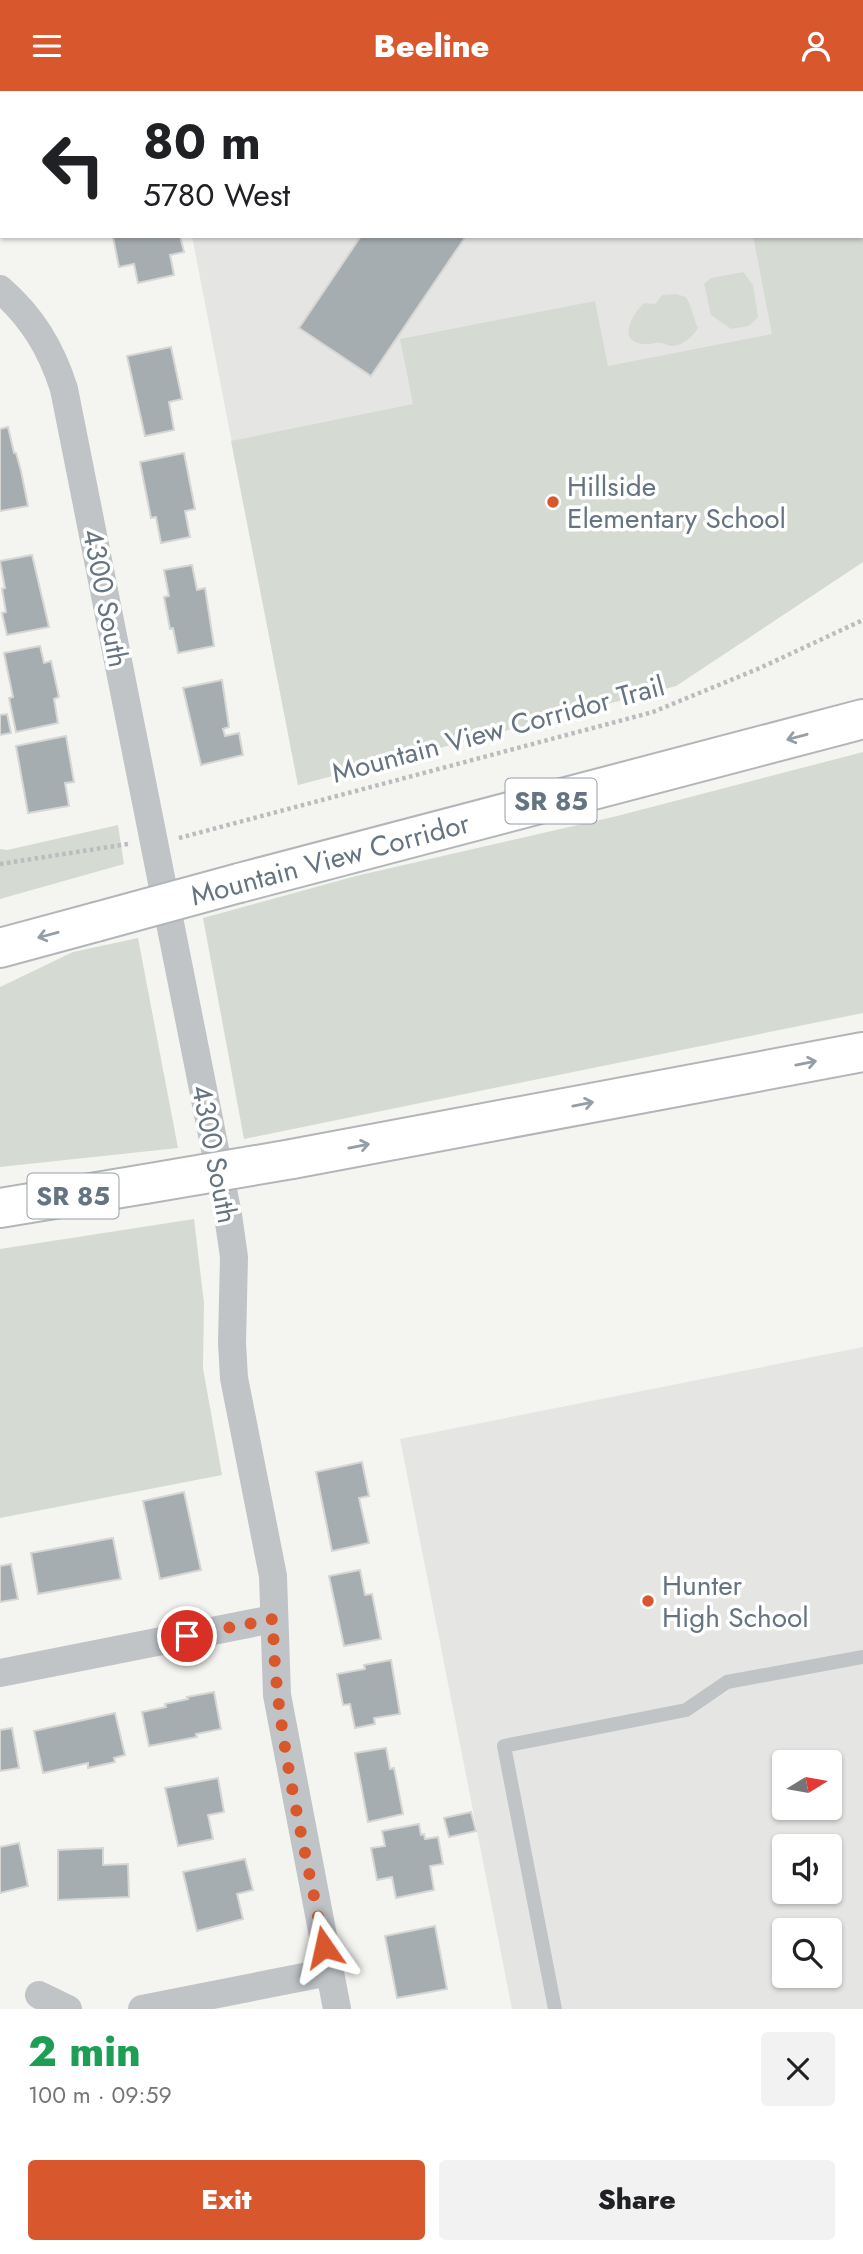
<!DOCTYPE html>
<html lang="en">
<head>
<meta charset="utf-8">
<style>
	body { margin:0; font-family:Jost,sans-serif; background:#f2f2f2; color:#202124; height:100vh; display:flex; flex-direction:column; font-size:26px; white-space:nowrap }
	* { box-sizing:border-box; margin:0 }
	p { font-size:23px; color:#757577 }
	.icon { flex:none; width:38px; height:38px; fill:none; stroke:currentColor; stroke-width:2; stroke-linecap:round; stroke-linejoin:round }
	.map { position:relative; height:1918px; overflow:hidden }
	.sheet { display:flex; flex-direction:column; background:#fff; flex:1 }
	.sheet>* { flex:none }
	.top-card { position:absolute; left:0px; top:0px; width:864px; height:147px; box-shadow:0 2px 5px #0004; background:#fff; color:#202124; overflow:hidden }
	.needle { width:46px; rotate:79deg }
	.controls { position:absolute; left:772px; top:1659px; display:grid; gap:14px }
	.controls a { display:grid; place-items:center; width:70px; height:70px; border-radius:7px; background:#fff; box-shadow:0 2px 5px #0004; font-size:35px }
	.pin { position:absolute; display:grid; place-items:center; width:60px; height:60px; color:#fff; margin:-30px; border:4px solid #fff; border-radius:50%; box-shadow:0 2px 7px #0007 }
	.me { position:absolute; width:77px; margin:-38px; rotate:349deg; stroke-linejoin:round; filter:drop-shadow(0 0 5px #0008) }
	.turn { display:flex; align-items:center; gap:24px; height:147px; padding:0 28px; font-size:32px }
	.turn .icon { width:91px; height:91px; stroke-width:2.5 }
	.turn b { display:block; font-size:49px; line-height:60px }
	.round { display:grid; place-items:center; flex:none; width:74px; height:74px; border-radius:7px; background:#f2f2f2 }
	.headline { display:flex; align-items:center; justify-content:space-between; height:119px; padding:0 28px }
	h1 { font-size:42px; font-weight:800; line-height:52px; color:#1e9e55 }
	.action { display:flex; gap:14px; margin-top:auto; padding:14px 28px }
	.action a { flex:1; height:80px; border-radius:7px; background:#d9572c; color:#fff; font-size:28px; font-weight:800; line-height:80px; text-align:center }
	.action a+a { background:#f2f2f2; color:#202124 }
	header { display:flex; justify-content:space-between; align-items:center; height:91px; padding:0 28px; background:#d9572c; color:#fff; font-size:32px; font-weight:800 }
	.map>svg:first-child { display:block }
	.built { fill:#e5e6e4; fill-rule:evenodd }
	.green { fill:#d5dbd2 }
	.building { fill:#a5adb1; stroke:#d6d6d4; stroke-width:2 }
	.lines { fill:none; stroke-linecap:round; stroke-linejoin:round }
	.trunk-casing { stroke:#b3b6b9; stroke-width:42 }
	.path { stroke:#babcbe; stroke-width:4.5; stroke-dasharray:3.5 3.5; stroke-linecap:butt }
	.service { stroke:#c0c4c7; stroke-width:14 }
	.minor { stroke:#c0c4c7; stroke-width:28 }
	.trunk { stroke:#fff; stroke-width:38 }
	.trunk-bridge-casing { stroke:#b3b6b9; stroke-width:42; stroke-linecap:butt }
	.trunk-bridge { stroke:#fff; stroke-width:38 }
	.oneway { stroke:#939ea6 }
	.route { stroke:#d9572c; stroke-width:12; stroke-dasharray:0 21.6 }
	.poi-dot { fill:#d9572c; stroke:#fff; stroke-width:2.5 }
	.labels { text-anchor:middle; stroke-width:7; stroke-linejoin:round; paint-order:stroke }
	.shield { fill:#fff; stroke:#939ea6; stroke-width:2 }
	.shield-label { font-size:26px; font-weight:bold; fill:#657480 }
	.poi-label { font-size:28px; fill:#657480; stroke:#fff; text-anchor:start }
	.street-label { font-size:28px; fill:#657480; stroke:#fff }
</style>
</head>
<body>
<header><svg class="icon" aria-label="menu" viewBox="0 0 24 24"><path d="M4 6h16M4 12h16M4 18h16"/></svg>Beeline<svg class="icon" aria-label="person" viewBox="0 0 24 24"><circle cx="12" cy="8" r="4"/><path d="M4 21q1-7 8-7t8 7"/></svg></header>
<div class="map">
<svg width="863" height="1918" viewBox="0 0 863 1918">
	<rect width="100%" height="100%" fill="#f4f5f1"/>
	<!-- built -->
	<g class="built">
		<path d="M164,0H857V2H165Z"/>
		<path d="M863,19V471L676,595L298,694L192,145H863Z"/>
		<path d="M863,1256V1918H512L400,1348ZM784,1671H830V1717H784ZM784,1755H830V1801H784ZM784,1839H830V1885H784Z"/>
	</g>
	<!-- green -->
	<g class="green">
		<path d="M863,28V471L676,595L298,694L231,350L413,313L400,248L595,210L608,275L772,243L753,145H863Z"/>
		<path d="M743,181L753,194L758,226L749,235L731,238L711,224L704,193L711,187Z"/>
		<path d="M676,203L686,206C692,216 693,226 698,237C694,245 681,256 671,255C668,255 664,252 661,252C655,251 650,254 644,253C616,251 633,222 644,212L655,213L662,204Z"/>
		<path d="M863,661V922L244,1048L203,827L356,785L617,725Z"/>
		<path d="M118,734L124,773L0,808V758L7,759Z"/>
		<path d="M138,847L178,1057L0,1076V896L73,861Z"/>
		<path d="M194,1128L204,1212L203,1277L222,1384L0,1427V1158Z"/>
	</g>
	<!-- building -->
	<g class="building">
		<path d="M455,0H593L454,2Z"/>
		<path d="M180,145L184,161L170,164L174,184L138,192L134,173L119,176L113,146Z"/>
		<path d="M361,145H466L371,285L299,237Z"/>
		<path d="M171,256L182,308L169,311L174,339L145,345L127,265Z"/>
		<path d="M8,336L14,362H16L21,380L28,415L0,420V338Z"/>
		<path d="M184,362L195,418L185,420L190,446L161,452L156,426L151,427L140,371Z"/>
		<path d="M32,464L49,536L7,544L2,522L6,521L2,498L5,497L0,470Z"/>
		<path d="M192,474L197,499L205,497L214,555L178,562L173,537L170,538L164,506L169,505L164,479Z"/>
		<path d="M40,555L44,572L51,570L59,606L54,608L58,632L16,641L9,607L13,606L4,562Z"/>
		<path d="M222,589L229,636L223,638L225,645L239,642L243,664L201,674L183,597Z"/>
		<path d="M7,623L11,642L0,644V624Z"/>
		<path d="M66,645L74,691L65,692L69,715L28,722L16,655Z"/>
		<path d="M362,1371L369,1405L359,1407L369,1452L332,1460L316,1381Z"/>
		<path d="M184,1401L201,1479L160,1488L143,1410Z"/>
		<path d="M113,1447L121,1488L38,1503L31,1462Z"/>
		<path d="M11,1473L18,1508L0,1511V1475Z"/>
		<path d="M360,1479L365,1504L372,1503L381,1548L344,1555L329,1485Z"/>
		<path d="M391,1569L400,1623L374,1627L375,1633L355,1637L350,1613L343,1614L337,1583L365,1578L364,1574Z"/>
		<path d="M214,1601L221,1638L196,1643L197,1646L149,1655L142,1621L166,1616L165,1613L188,1608L187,1606Z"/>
		<path d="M115,1622L125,1664L114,1667L115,1671L88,1677V1672L43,1682L34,1640Z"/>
		<path d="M12,1637L19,1677L0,1680V1639Z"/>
		<path d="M386,1657L390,1678L394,1677L403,1723L368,1731L355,1662Z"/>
		<path d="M218,1687L224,1721L208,1724L213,1748L178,1755L165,1697Z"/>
		<path d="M471,1721L476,1740L449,1746L444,1727Z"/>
		<path d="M419,1733L421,1744L424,1743L425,1748L438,1746L443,1773L430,1775L434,1799L396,1807L392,1786L377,1789L371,1757L385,1755L382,1740Z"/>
		<path d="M19,1752L28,1795L0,1802V1756Z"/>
		<path d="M103,1757V1774L128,1773L129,1806L58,1809V1759Z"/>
		<path d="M245,1768L253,1799L237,1803L243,1828L197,1840L183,1781Z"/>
		<path d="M435,1835L447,1898L397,1907L385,1845Z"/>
	</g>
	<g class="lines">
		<!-- trunk casing -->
		<g class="trunk-casing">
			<g id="trunk">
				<path d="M239,792L863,628"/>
				<path d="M0,857L96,831"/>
				<path d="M292,1068L863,961"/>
				<path d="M0,1117L145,1093"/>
			</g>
		</g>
		<!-- path -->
		<g class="path">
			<path d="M179,747L653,621L760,577L863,529"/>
			<path d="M0,773L128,753"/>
		</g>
		<!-- service -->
		<g class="service">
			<path d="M198,0V2"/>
			<path d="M814,0V2"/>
			<path d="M285,2L286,0"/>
			<path d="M555,1918L504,1655L686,1619L727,1591L863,1566"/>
		</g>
		<!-- minor -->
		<g class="minor">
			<path d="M0,198C32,226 51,257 64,298L228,1124L234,1166L232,1252L234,1287L273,1485L277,1604L337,1918"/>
			<path d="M0,1582L273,1528"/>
			<path d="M39,1904L68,1918"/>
			<path d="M142,1918L329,1881"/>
		</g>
		<!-- trunk -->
		<use href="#trunk" class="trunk"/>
		<!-- trunk-bridge casing -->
		<g class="trunk-bridge-casing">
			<g id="trunk-bridge">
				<path d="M96,831L239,792"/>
				<path d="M145,1093L292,1068"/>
			</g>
		</g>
		<!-- trunk-bridge -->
		<use href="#trunk-bridge" class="trunk-bridge"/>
	</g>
	<!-- one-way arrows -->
	<defs><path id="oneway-shaft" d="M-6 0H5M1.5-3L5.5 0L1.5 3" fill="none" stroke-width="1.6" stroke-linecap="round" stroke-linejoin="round" transform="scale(1.75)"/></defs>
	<g class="oneway">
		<use href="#oneway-shaft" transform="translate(797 646) rotate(165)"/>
		<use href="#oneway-shaft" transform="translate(48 844) rotate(165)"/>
		<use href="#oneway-shaft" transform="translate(806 972) rotate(-11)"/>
		<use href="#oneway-shaft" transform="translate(583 1013) rotate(-11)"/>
		<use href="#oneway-shaft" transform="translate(359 1055) rotate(-11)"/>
	</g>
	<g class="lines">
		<!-- route -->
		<path class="route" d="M187,1545L273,1528C274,1638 304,1749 324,1856"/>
	</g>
	<!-- markers -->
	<g class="poi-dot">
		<circle cx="553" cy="411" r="7"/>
		<circle cx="648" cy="1510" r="7"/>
	</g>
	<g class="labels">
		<!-- shield labels -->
		<g class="shield">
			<rect x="505.5" y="687.5" width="91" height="45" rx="5"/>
			<rect x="27.5" y="1082.5" width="91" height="45" rx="5"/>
		</g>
		<g class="shield-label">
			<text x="551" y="719">SR 85</text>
			<text x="73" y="1114">SR 85</text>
		</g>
		<!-- poi labels -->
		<g class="poi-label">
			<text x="567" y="405">Hillside<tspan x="567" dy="32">Elementary School</tspan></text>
			<text x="662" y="1504">Hunter<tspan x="662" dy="32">High School</tspan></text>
		</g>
		<!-- street labels -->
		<g class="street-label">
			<text transform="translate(106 507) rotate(79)" y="10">4300 South</text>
			<text transform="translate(498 638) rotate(-15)" y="10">Mountain View Corridor Trail</text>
			<text transform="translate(330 768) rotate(-15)" y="10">Mountain View Corridor</text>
			<text transform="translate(215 1063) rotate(79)" y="10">4300 South</text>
		</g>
	</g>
</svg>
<div class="controls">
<a><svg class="needle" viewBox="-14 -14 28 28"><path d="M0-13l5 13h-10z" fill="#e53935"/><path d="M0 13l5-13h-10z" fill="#757577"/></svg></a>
<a><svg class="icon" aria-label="sound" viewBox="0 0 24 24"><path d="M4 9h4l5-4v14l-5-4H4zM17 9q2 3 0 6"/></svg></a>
<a><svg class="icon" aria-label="search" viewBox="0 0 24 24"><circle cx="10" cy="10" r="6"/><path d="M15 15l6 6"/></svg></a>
</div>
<div class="pin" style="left:187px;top:1545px;background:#d93025"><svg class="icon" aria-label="arrive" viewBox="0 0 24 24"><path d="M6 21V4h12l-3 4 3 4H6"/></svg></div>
<svg class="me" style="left:324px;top:1856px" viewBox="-20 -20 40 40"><path d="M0-17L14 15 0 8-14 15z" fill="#d9572c" stroke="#fff" stroke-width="4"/></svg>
<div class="top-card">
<div class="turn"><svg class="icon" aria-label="left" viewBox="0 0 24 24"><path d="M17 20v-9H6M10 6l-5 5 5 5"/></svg><div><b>80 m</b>5780 West</div></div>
</div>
</div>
<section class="sheet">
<div class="headline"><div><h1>2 min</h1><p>100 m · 09:59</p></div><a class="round"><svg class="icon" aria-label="close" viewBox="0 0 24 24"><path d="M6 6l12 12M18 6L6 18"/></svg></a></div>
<div class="action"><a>Exit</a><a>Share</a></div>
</section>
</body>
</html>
